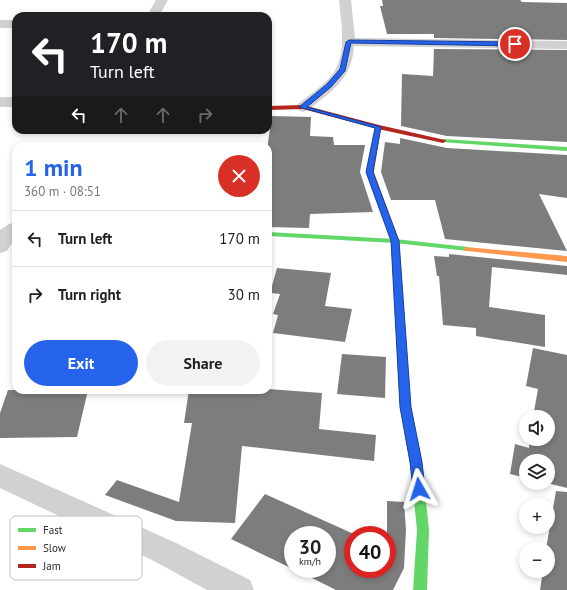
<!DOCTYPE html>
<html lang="en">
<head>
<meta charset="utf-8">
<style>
	body { margin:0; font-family:"PT Sans",sans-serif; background:#f2f2f2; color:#222; height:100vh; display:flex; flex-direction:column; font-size:15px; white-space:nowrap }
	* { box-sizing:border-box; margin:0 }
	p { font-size:13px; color:#767676 }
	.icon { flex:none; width:22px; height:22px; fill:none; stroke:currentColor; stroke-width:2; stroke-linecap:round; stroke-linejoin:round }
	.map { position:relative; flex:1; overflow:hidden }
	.drawer { position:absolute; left:12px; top:142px; width:260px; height:252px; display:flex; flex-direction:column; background:#fff; border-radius:12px; box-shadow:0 2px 6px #0003 }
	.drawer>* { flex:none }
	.banner { position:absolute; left:12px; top:12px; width:260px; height:122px; border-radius:12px; box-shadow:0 2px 6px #0003; background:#202124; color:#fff; overflow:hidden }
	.buttons { position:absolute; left:519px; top:410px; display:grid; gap:8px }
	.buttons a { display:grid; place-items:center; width:36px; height:36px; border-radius:50%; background:#fff; box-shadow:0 2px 6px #0003; font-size:20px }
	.speed { position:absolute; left:284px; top:526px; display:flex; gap:8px; font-size:20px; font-weight:700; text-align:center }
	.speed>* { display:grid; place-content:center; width:52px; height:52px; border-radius:50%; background:#fff; box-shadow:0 2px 6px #0003; line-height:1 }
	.speed small { font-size:10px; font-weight:400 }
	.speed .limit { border:6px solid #d22; background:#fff; color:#111 }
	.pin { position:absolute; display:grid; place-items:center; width:34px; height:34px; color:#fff; margin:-17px; border:2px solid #fff; border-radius:50%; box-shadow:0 1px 4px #0007 }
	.me { position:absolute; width:44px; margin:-22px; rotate:354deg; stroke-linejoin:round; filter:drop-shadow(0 0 3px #0008) }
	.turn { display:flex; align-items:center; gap:14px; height:84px; padding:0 12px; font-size:18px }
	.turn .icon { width:52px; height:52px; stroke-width:2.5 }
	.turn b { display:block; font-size:28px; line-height:34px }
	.lanes { display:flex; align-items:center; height:38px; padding:0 12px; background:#0003; justify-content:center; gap:20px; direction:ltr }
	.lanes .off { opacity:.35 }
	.round { display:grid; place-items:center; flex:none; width:42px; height:42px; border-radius:21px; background:#f2f2f2 }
	.head { display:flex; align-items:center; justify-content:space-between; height:68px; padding:0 12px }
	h1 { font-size:24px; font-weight:700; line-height:30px; color:#2563eb }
	.button { display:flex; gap:8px; margin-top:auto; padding:8px 12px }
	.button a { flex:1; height:46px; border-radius:24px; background:#2563eb; color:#fff; font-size:16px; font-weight:700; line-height:46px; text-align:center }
	.button a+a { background:#f2f2f2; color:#222 }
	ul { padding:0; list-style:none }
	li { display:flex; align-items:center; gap:12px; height:56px; padding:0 12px; border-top:1px solid #e0e0e0 }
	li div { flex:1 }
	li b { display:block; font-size:15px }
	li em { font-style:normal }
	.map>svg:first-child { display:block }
	.building { fill:#7d7d7d }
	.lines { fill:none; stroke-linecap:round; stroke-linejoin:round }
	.street { fill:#d1d1d1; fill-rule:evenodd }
	.fast { fill:#63d668; fill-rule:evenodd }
	.slow { fill:#ff974d; fill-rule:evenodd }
	.jam { fill:#b3261e; fill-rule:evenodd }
	.route { fill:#2563eb; stroke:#184099 }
	.key { fill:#fff; stroke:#c0c0c0; stroke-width:1 }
	.key-label { font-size:11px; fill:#2c2c2c }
</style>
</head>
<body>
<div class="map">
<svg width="567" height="590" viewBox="0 0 567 590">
	<rect width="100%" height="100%" fill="#fff"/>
	<!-- building -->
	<g class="building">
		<path d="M382,0H520L522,2L567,3V40L434,38V34H387L380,6H383Z"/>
		<path d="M434,49L567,50V142L447,136L401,126L402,74L433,76Z"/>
		<path d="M272,116L311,117L310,136L333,137L334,145H365L360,172L373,212L310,214L309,228L268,227V142Z"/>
		<path d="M400,138L447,148L567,155V198L539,194L567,251L445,239L435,200H391L381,172L385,142L400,144Z"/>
		<path d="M449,254L567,266V275L492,267L489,307L545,315V347L476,336V328L443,325L439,276H437L434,256L449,257Z"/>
		<path d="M277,268L331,273L325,306L352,309L345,342L273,333L278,315L273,314L280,294L270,293Z"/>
		<path d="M533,348L567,355V488L547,483L548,461H526V478L510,474L515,444L529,448L530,439H548V417H533L538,389L526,386Z"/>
		<path d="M342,354L386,357L385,398L337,394Z"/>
		<path d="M268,389L322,393L319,429L376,435L374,461L242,446L235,523L176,521L105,495L117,480L179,502L192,423H184L189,390H268Z"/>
		<path d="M8,390H88L77,437L0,438V413Z"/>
		<path d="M556,491L567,492V590H540L543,571H548V549H546Z"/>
		<path d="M265,494L356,535H353V569H387V501L404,502L406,530L404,568L393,590H336L294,569H327V535H293V569L231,539Z"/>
	</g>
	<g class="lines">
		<!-- street -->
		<g class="street">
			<path d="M156,0H168L159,16H147Z"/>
			<path d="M339,0H351L355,38L567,41V49L354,46C352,79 332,91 308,110L303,112L298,110L295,107L298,104C309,95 322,87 331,76C348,56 341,23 339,0Z"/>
			<rect x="0" y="20" width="16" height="8"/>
			<rect x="0" y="97" width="16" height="10"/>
			<path d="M16,222V237L7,251L0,253V230L9,224Z"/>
			<path d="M0,464L174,542L250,580L254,590H207L152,560L0,488Z"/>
		</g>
		<!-- fast -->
		<g class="fast">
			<path d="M443,139L567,147V151L441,142L440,141Z"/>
			<path d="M268,232L395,239L468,247L472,249L468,251L395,243L268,236Z"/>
			<path d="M398,291L402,294L410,407L422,462L429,530L427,590H413L417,530L410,462L400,407L394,294Z"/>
		</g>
		<!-- slow -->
		<g class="slow">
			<path d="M378,125L381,127L374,172L399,241L402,294L398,297L394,294L391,241L366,172L375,127Z"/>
			<path d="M465,247L567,256V262L468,251H465L464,249Z"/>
		</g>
		<!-- jam -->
		<path class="jam" d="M303,105L379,125L445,140L446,141L443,143L378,129L303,109L268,110V106Z"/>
	</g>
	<!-- route -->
	<path class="route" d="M349,40L515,42L518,44L515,46L351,43L345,71L331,87L307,107L381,127L373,172L399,241L411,407L422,462L425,489L423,493L419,494L415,493L413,489L410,462L400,407L391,241L366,172L375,128L299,107L327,84L340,69L346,42Z"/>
	<!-- legend -->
	<rect x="10" y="516" width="132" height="64" rx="6" class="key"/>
	<rect x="18" y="528" width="18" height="4" fill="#63d668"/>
	<rect x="18" y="546" width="18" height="4" fill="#ff974d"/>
	<rect x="18" y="564" width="18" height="4" fill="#b3261e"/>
	<g class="key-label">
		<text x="43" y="534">Fast</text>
		<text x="43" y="552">Slow</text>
		<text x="43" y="570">Jam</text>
	</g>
</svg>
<div class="buttons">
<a><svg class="icon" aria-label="sound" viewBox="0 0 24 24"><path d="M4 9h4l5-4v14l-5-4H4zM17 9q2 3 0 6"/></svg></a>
<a><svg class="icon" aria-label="layers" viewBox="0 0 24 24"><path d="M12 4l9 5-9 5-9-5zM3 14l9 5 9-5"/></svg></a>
<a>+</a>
<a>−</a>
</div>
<div class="speed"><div>30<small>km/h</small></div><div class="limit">40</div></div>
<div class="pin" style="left:515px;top:44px;background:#d93025"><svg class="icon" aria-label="arrive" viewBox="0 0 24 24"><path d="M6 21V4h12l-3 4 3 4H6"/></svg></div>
<svg class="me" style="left:419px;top:489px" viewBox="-20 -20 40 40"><path d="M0-17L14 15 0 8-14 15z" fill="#2563eb" stroke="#fff" stroke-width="4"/></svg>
<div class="banner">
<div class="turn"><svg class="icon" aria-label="left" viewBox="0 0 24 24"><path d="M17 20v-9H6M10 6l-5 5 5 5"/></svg><div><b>170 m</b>Turn left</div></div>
<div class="lanes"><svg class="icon" aria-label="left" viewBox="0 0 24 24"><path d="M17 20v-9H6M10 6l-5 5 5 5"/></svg><svg class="icon off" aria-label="ahead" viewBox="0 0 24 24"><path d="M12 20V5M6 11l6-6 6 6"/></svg><svg class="icon off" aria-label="ahead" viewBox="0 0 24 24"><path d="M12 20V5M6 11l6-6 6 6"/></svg><svg class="icon off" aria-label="right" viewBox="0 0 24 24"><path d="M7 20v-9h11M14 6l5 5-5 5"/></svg></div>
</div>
<section class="drawer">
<div class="head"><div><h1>1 min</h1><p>360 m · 08:51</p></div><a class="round" style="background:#d93025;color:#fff"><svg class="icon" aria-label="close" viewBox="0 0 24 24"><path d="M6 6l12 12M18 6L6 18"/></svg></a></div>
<ul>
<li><svg class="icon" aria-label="left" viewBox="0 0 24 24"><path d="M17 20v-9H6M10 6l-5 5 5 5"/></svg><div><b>Turn left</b></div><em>170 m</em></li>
<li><svg class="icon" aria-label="right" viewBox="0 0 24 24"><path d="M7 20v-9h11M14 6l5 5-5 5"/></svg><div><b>Turn right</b></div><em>30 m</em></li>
</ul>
<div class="button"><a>Exit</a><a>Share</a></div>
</section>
</div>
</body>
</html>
